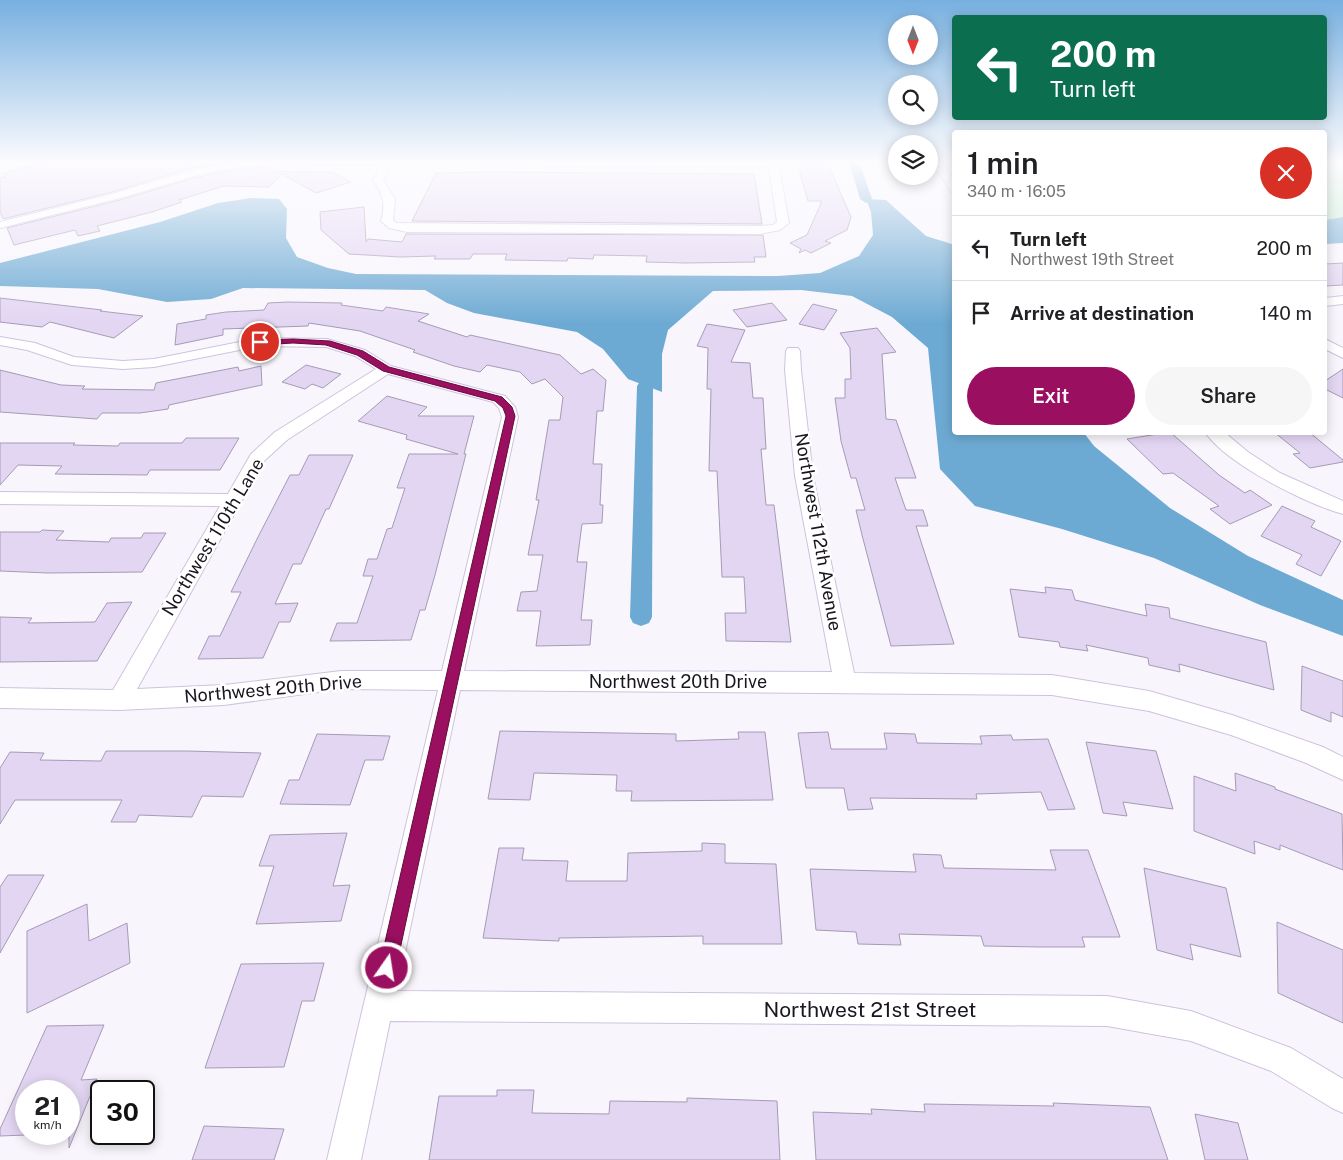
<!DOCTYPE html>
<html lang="en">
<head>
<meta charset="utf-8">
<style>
	body { margin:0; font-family:"Public Sans",sans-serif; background:#f6f6f6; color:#202124; height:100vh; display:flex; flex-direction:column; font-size:19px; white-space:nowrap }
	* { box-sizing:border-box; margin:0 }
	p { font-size:16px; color:#757577 }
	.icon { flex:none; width:28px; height:28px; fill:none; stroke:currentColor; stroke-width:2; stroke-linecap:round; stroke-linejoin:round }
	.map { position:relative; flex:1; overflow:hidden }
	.sheet { position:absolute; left:952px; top:130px; width:375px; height:305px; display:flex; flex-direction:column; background:#fff; border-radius:5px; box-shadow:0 2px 12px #0003 }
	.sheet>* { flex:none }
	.banner { position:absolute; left:952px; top:15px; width:375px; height:105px; border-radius:5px; box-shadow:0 2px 12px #0003; background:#0b6e4f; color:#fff; overflow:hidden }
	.needle { width:32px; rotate:180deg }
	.buttons { position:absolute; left:888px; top:15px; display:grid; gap:10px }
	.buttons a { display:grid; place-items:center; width:50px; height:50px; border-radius:50%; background:#fff; box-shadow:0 2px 12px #0003; font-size:25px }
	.speed { position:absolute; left:15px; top:1080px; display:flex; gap:10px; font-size:25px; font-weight:700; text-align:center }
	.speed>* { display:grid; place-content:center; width:65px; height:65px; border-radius:50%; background:#fff; box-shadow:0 2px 12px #0003; line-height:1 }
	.speed small { font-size:12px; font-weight:400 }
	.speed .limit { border:2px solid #111; border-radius:8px; background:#fff; color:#111 }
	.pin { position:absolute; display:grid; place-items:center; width:42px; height:42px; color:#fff; margin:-21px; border:2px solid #fff; border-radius:50%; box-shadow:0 1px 5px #0007 }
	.me { position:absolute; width:55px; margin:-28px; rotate:13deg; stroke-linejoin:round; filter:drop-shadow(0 0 4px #0008) }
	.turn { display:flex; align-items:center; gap:18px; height:105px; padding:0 15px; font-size:22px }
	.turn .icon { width:65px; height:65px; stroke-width:2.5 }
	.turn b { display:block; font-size:35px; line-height:42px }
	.round { display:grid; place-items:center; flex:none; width:52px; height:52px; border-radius:26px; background:#f6f6f6 }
	.overview { display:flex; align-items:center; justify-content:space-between; height:85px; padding:0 15px }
	h1 { font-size:30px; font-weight:600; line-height:38px }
	.cta { display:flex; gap:10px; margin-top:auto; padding:10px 15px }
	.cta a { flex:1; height:58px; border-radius:30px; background:#9b0f60; color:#fff; font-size:20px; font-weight:600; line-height:58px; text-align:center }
	.cta a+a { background:#f6f6f6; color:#202124 }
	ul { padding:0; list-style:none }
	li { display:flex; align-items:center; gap:15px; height:65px; padding:0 15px; border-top:1px solid #e0e0e0 }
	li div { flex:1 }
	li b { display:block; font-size:19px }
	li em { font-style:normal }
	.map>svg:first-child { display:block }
	.green { fill:#beedcf }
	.water { fill:#6daad3 }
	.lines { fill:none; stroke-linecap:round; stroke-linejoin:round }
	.canal { fill:#6daad3; fill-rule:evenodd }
	.building { fill:#e3d6f3; stroke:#a69ab5 }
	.minor-casing { stroke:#cfc2de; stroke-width:2 }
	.minor { fill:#fff; fill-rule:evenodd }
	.route { fill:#9b0f60; stroke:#650a3e }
	.labels { text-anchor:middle; stroke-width:5; stroke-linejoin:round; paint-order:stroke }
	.street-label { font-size:18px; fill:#1a151f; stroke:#fff }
	.near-street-label { font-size:21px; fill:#1a151f; stroke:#fff }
</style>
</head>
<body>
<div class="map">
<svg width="1343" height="1160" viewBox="0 0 1343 1160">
	<rect width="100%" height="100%" fill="#f8f6fc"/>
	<!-- green -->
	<path class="green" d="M1325,161H1343V217L1325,220Z"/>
	<!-- water -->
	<g class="water">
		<path d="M251,198L279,199L287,209L286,238L297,257L328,268L356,274L778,276L820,273L859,256L873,235L871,212L866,199L886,200L926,236L955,245V432L1084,433L1094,446L1170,508L1248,556L1343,600V636L1260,605L1154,558L1062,529L975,506L940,469L928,348L892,317L852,296L801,290L713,291L668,330L662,354V392L628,379L603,349L577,332L474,313L447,303L425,290L243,288L211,299L167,302L98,289L0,286V263L160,222L218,203Z"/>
		<path d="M1343,217V243L1325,244V220Z"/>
	</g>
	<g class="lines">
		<!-- canal -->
		<g class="canal">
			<path d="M849,161H859L872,199L870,201L866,203L860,199Z"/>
			<path d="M645,381L651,383L653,386L652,617L649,623L641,626L633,623L630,617L637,386L639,383Z"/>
		</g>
	</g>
	<!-- building -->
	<g class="building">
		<path d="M45,161H230L187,169L112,192L3,219L0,212V178L5,177L4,174Z"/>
		<path d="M801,162H827L851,217L847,230L825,241L831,243L811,253L805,250L799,253L801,249L790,243L807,235L822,201H808L798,166H802Z"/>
		<path d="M269,166V171L332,172L351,182L316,193L282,174L269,187L224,186L179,200L182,202L152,212L97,226L100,231L78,236L75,230L14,245L7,228L120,200L194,178L226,171Z"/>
		<path d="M488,172L754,174L762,224L412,221L436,173Z"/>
		<path d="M364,207L366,242L368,239L402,242L406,234L763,235L766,257H754L755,262L686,263L646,262L647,256L594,255L593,259L568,258L567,261L505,260L507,254H473L470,259H434L436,256L400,257L349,254L321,230L320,212Z"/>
		<path d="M1343,263V285L1325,286V264Z"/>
		<path d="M0,298L102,310L100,311L143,316L114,338L50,322L42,327L0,322Z"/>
		<path d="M288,302L342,303L341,305L383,311L386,307L429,314L418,321L467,337L470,335L560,355L581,374L593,369L606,380L603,411H597L593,464H602L600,505H603L602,523L582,524L577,562H587L581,620H592L590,645L536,646L541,611H517L521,592L537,591L543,555H528L539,500H536L549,420H560L563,397L545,379L532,384L520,372L487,365L480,372L454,366L413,352L415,350L360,331L309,323L308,326L223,329V335L175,345L177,324L206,319V315L226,312L264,310L268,303Z"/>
		<path d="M772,303L787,320L747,327L733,310Z"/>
		<path d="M813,304L837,310L824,330L799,324Z"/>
		<path d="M707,324L745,330L731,362L750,363L753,398H763L766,449H761L766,505H774L791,642L726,641L725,613H746L744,577H722L717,471H709L711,389H707L708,348L697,346Z"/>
		<path d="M877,328L896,352L882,354L886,419L896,420L916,478H895L906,510H923L928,526H916L954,644L891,646L862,535L856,510H865L856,478H851L841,441L835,398H845V379H851L850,348L840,333Z"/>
		<path d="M306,365L341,374L323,388L312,384L305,389L282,382Z"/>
		<path d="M261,366L262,385L169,405L168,409L140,413H102L97,419L0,412V370L61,385L85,386L82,389L154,390L156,383L238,367L239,371Z"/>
		<path d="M1343,369V398L1325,389V381Z"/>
		<path d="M387,396L427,407L418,416H474L464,454H466L435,575L425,610H420L411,640L330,641L337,623H357L373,576H363L368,559H377L387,529L392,528L405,488H397L409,454H458L406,439L407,435L358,421Z"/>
		<path d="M1170,432L1219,475L1245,493L1250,490L1272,505L1230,524L1210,509L1219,506L1173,473L1163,474L1127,439Z"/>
		<path d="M1274,432H1309L1343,460V462L1310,468L1293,454L1300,453Z"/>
		<path d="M186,438H239L220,470H150L147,475L55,474L62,466L18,465L0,485V443H75L73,445L118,446L120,443H182Z"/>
		<path d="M309,455H353L329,509H326L301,564H293L275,604L298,603L290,622H279L263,658L198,659L209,636H220L241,592H231L258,537L290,475H299Z"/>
		<path d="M1282,506L1315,521L1311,527L1341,541L1321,576L1296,564L1302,555L1261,536Z"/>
		<path d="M42,530L64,531L56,540L109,542L111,538H141L144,533H166L142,572L48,573L0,571V532H40Z"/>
		<path d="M1045,587L1072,590L1075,600L1147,616L1145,604L1169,608L1170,618L1266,642L1274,690L1179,664L1180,672L1149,665L1148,658L1086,645L1088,651L1060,647L1059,642L1019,637L1010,589L1046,593Z"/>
		<path d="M132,602L97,661L0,662V617L32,618L28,623L95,622L107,603Z"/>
		<path d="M1302,666L1343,681V717L1331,712V722L1301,710Z"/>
		<path d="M500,731L676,734V741L739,739L738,732H765L773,800L631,801L632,791H616L617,775L534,773L530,800L488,799Z"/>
		<path d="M828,732L831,749H887L884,733L915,734L917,743L982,744L980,736L1011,735L1013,740L1048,739L1075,809L1048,810L1041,792L976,794L977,799L870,798L873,809L848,810L844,788H806L798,733Z"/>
		<path d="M317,734L390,736L383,760H365L350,805L280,804L289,780H299Z"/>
		<path d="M1086,742L1156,751L1173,809L1123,802L1127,816L1103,813Z"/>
		<path d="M106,751H187L261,753L243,797L202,796L192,817L139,815L136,822H111L122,800H15L0,824V768L10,752L44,753L40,760L101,761Z"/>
		<path d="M1235,773L1275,787V789L1342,814L1343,870L1280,845V850L1254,841L1255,854L1194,831V776L1236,791Z"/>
		<path d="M347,833L333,886L350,885L341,921L256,924L274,866H259L270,835Z"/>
		<path d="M702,843L725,844V863L776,864L782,944H703V936L559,938V941L483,938L499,848H524L522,860L568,861L566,881H627L628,853L702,851Z"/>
		<path d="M1050,850H1088L1120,937H1082L1085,947H1040L984,946L981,936L899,934L901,945L858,944L856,932L816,930L810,869L916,872L913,854L941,855L944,868L1056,870Z"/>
		<path d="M1144,868L1226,888L1241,957L1190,944L1193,960L1157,950Z"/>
		<path d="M8,875H44L0,953V887Z"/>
		<path d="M87,904L89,941L127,923L130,963L27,1013V931Z"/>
		<path d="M1277,922L1343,950V1023L1278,993Z"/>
		<path d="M324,963L314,1001H302L284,1067L205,1068L241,964Z"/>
		<path d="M104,1025L81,1080L97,1079L69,1148V1091H26V1135L0,1136V1129L47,1026Z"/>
		<path d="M497,1090H534L532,1113L609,1114L610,1101L687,1102V1098L777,1101L780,1160H429L439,1096H497Z"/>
		<path d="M1053,1103L1150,1107L1168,1160H816L813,1112L872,1114L871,1109L925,1112L924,1104L1054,1106Z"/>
		<path d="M1195,1114L1238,1123L1248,1160H1205Z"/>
		<path d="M204,1126L284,1129L274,1160H192Z"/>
	</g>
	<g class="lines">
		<!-- minor casing -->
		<g class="minor-casing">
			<g id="minor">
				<path d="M24,161H43L0,173V167Z"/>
				<path d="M242,161H778L789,223L780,230L760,234L407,232L389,228L381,221C386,204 383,194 373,180L381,165L273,164L226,169L194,176L120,198L0,228V222L112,194L188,171ZM391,165L769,167L777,222L773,225L760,226L396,223L393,220L395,199L383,180Z"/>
				<path d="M932,161H942L955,181V193L951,192Z"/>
				<path d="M1343,296V304L1325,306V298Z"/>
				<path d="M0,337L35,343L74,357L123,361L154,359L260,338L327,339L365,350L391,366L505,396L515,407L518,417L464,671L832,672L795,476L785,370L786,351L788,348H798L800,351L801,370L813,476L854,673L1052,675L1149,691L1232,715L1323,747L1343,757V780L1306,763L1231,735L1149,711L1052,695L460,690L397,991L1107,996L1191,1011L1291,1048L1343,1079V1113L1332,1108L1271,1071L1191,1041L1107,1026L390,1021L361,1160H327L438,690L341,689L224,705L119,710L0,708V688L113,690L220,506L0,504V492L228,494L251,454L275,432L376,369L355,356L326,347L260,346L154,367L123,369L72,365L27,350L0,345ZM388,374L493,402L499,408L502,417L442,671H341L224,685L137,689L264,461L287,440Z"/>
				<path d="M1325,339L1343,348V358L1325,349Z"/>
				<path d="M1205,432H1224L1248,452L1280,473L1343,501V514C1307,504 1226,464 1205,432Z"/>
			</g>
		</g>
		<!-- minor -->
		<use href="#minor" class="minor"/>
	</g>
	<!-- sky -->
	<linearGradient id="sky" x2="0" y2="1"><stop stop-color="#77b0e0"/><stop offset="0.5" stop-color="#fcfbfe"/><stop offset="1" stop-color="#fcfbfe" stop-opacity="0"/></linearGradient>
	<rect width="1343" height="324" fill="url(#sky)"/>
	<!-- route -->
	<path class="route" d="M293,339L330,341L363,351L389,367L502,397L512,407L515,416L396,968L393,973L387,976L382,973L379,968L506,416L503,408L495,401L383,371L357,355L326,345L293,343L260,345L256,342L260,340Z"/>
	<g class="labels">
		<!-- street labels -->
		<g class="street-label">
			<text transform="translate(818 532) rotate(80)" y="6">Northwest 112th Avenue</text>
			<text transform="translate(213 537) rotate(-59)" y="6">Northwest 110th Lane</text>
			<text x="678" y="688">Northwest 20th Drive</text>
			<text transform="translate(273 689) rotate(-5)" y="6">Northwest 20th Drive</text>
		</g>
		<!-- near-street labels -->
		<g class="near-street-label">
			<text x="870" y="1017">Northwest 21st Street</text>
		</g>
	</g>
</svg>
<div class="buttons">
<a><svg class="needle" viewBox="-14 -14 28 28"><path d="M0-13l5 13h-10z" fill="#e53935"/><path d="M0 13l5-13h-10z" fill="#757577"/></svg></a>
<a><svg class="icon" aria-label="search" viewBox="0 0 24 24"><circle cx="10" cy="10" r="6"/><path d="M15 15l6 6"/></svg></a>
<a><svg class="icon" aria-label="layers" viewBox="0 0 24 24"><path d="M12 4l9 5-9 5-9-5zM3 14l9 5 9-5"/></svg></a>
</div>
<div class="speed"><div>21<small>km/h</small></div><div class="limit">30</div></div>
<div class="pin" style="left:260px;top:342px;background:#d93025"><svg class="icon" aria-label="arrive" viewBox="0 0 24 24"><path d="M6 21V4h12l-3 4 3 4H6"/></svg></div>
<svg class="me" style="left:387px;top:968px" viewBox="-20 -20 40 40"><circle r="17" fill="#9b0f60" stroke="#fff" stroke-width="3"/><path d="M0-11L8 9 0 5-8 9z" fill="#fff"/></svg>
<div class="banner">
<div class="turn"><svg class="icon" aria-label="left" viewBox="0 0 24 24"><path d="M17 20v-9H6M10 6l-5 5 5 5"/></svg><div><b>200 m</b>Turn left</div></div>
</div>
<section class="sheet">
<div class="overview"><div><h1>1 min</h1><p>340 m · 16:05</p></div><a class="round" style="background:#d93025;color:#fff"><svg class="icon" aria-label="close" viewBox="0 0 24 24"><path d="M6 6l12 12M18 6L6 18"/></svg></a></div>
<ul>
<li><svg class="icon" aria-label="left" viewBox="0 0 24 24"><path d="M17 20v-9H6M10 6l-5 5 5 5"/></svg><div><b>Turn left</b><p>Northwest 19th Street</p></div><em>200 m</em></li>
<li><svg class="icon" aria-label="arrive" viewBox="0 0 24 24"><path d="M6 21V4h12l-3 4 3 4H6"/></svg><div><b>Arrive at destination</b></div><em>140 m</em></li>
</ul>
<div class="cta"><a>Exit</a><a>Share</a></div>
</section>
</div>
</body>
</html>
